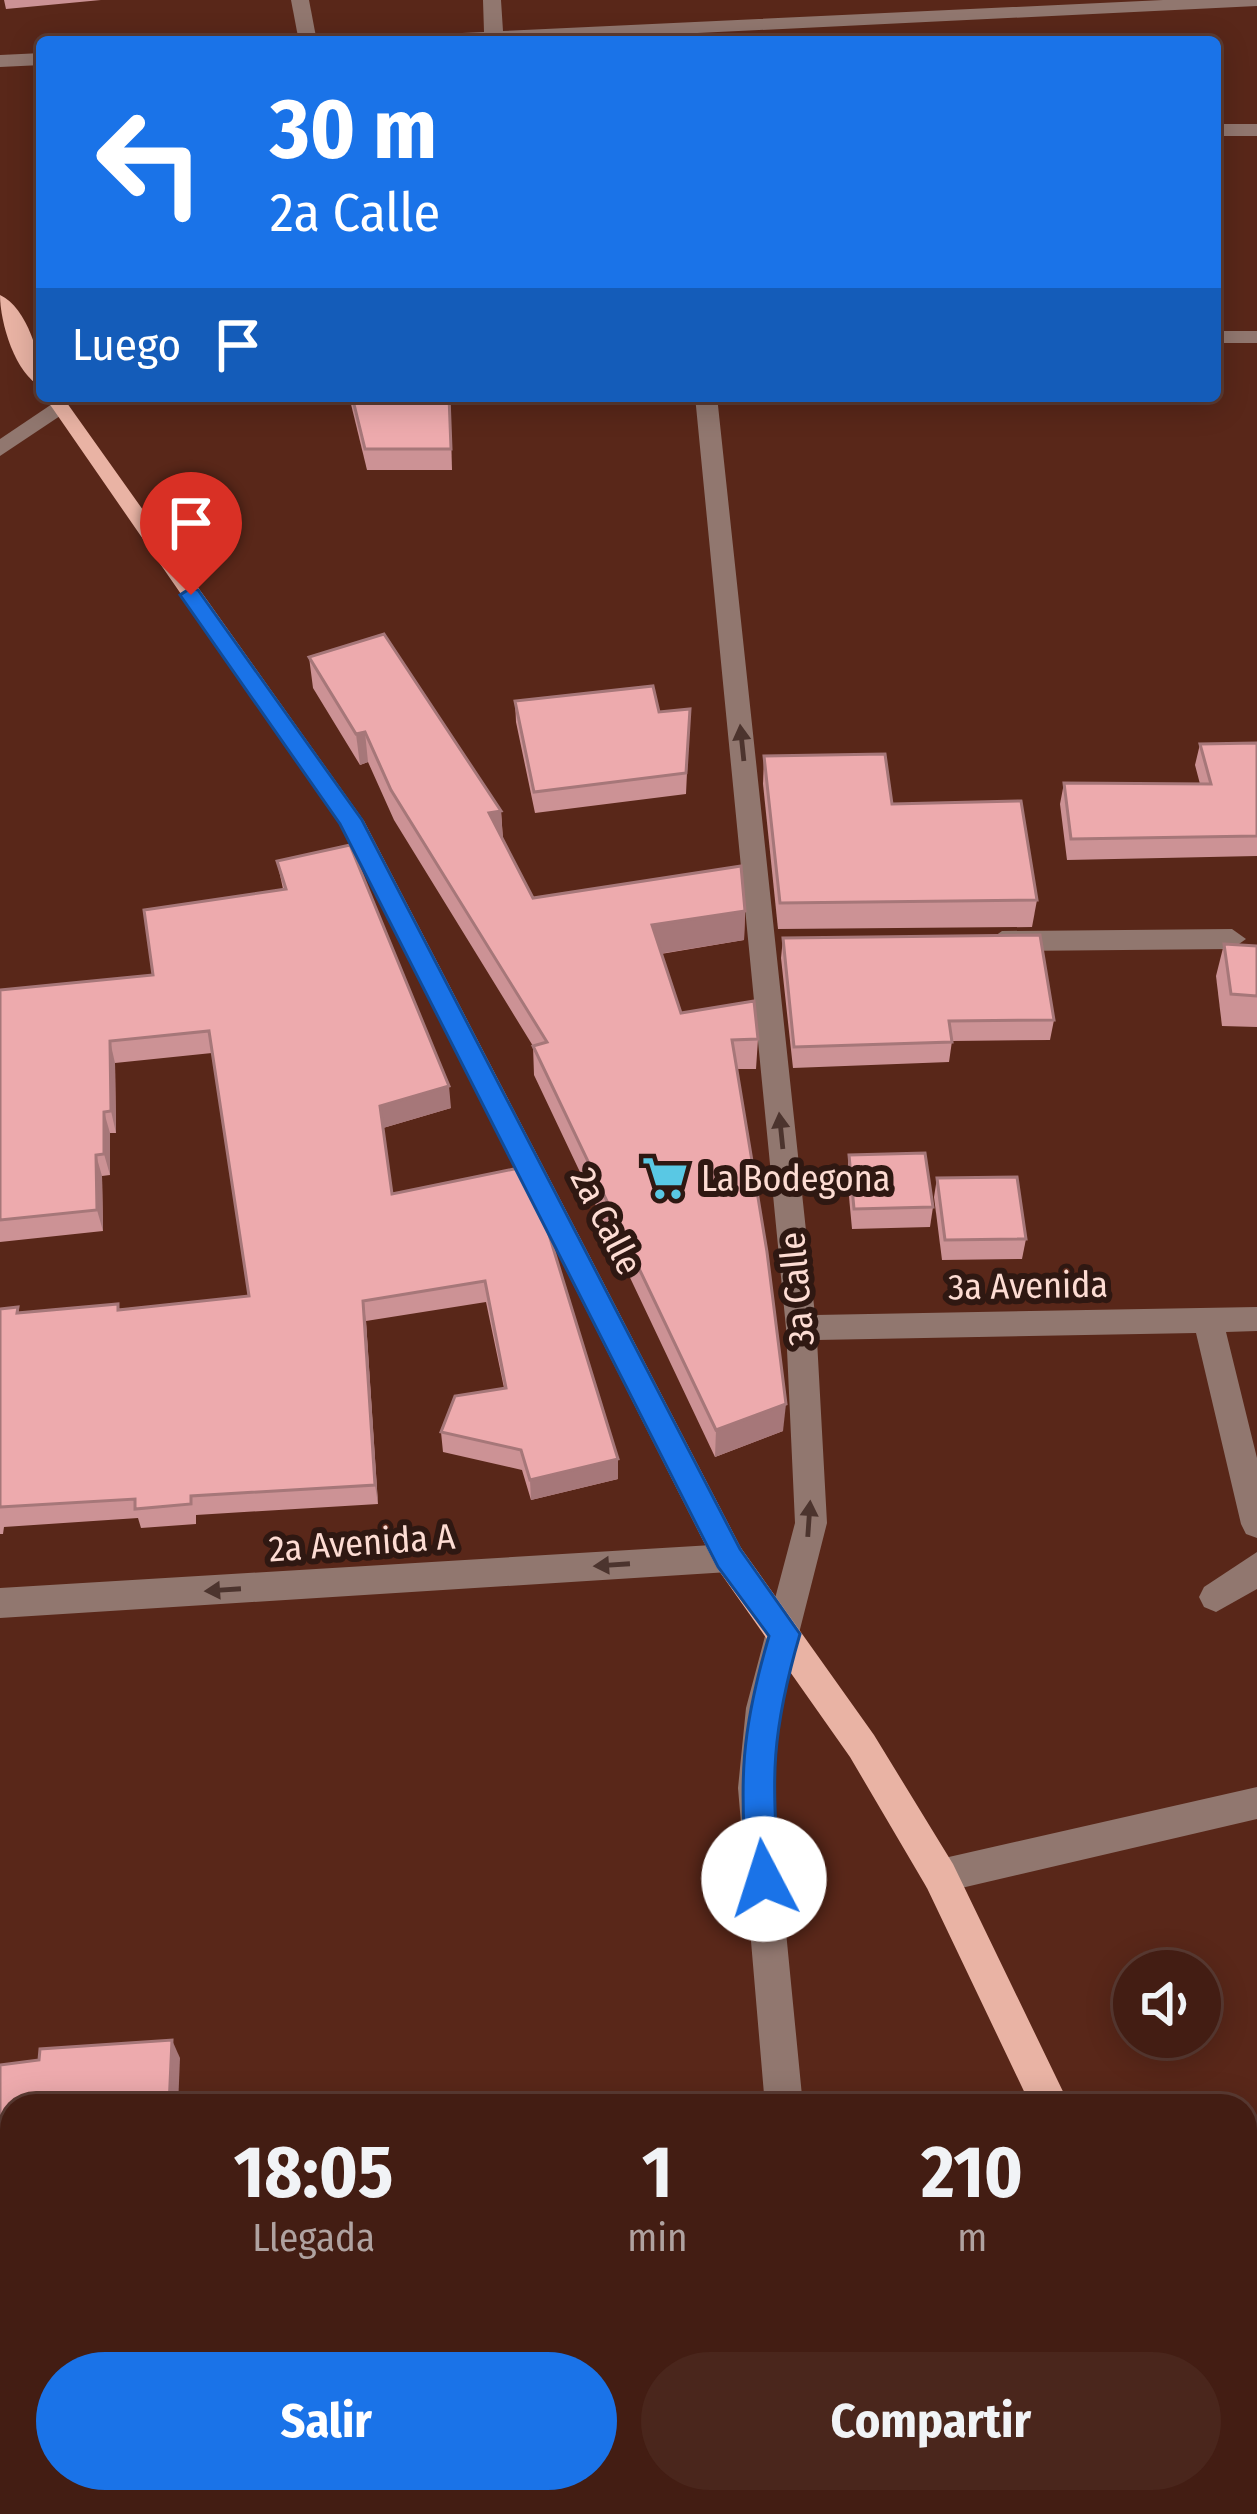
<!DOCTYPE html>
<html lang="es">
<head>
<meta charset="utf-8">
<style>
	body { margin:0; font-family:"Fira Sans Condensed",sans-serif; background:#4a261c; color:#f1f3f6; height:100vh; display:flex; flex-direction:column; font-size:45px; white-space:nowrap }
	* { box-sizing:border-box; margin:0 }
	p { font-size:39px; color:#afa2a0 }
	.icon { flex:none; width:66px; height:66px; fill:none; stroke:currentColor; stroke-width:2; stroke-linecap:round; stroke-linejoin:round }
	.map { position:relative; flex:1; overflow:hidden }
	.sheet { position:absolute; left:0px; top:2094px; width:1257px; height:420px; display:flex; flex-direction:column; background:#431d13; border-radius:36px 36px 0 0; box-shadow:0 6px 30px #0003,0 0 0 3px #5b3b33 }
	.sheet>* { flex:none }
	.hud { position:absolute; left:36px; top:36px; width:1185px; height:366px; border-radius:12px; box-shadow:0 6px 30px #0003,0 0 0 3px #5b3b33; background:#1a73e8; color:#fff; overflow:hidden }
	.fabs { position:absolute; left:1113px; top:1950px; display:grid; gap:24px }
	.fabs a { display:grid; place-items:center; width:108px; height:108px; border-radius:50%; background:#431d13; box-shadow:0 6px 30px #0003,0 0 0 3px #5b3b33; font-size:60px }
	.pin { position:absolute; display:grid; place-items:center; width:102px; height:102px; color:#fff; margin:-123px -51px; border-radius:50% 50% 50% 0; rotate:-45deg; box-shadow:0 0 12px #0007 }
	.pin .icon { rotate:45deg }
	.me { position:absolute; width:132px; margin:-66px; rotate:355deg; stroke-linejoin:round; filter:drop-shadow(0 0 9px #0008) }
	.turn { display:flex; align-items:center; gap:42px; height:252px; padding:0 36px; font-size:54px }
	.turn .icon { width:156px; height:156px; stroke-width:2.5 }
	.turn b { display:block; font-size:84px; line-height:102px }
	.then { display:flex; align-items:center; height:114px; padding:0 36px; background:#0003; gap:24px; font-size:45px }
	.eta { display:flex; justify-content:space-evenly; align-items:center; height:204px; text-align:center }
	.eta b { font-size:72px; font-weight:700; line-height:84px }
	.action { display:flex; gap:24px; margin-top:auto; padding:24px 36px }
	.action a { flex:1; height:138px; border-radius:72px; background:#1a73e8; color:#fff; font-size:48px; font-weight:700; line-height:138px; text-align:center }
	.action a+a { background:#4a261c; color:#f1f3f6 }
	.map>svg:first-child { display:block }
	.lines { fill:none; stroke-linecap:round; stroke-linejoin:round }
	.minor { fill:#91776f; fill-rule:evenodd }
	.major { fill:#e9b3a4; fill-rule:evenodd }
	.wall { fill:#cc9295 }
	.shaded-wall { fill:#a67779 }
	.building { fill:#edaaad; stroke:#a67779; stroke-width:3 }
	.oneway { fill:#4c342e }
	.route { fill:#1a73e8; stroke:#114b97; stroke-width:3 }
	.labels { text-anchor:middle; stroke-width:12; stroke-linejoin:round; paint-order:stroke }
	.poi-label { font-size:36px; fill:#fddcd3; stroke:#2f1812; text-anchor:start }
	.street-label { font-size:36px; fill:#fddcd3; stroke:#2f1812 }
</style>
</head>
<body>
<div class="map">
<svg width="1257" height="2514" viewBox="0 0 1257 2514">
	<rect width="100%" height="100%" fill="#592719"/>
	<g class="lines">
		<!-- minor -->
		<g class="minor">
			<path d="M291,0H309L317,42H299Z"/>
			<path d="M483,0H501L503,31L1163,0H1257V6L513,42H387L396,36L484,32Z"/>
			<path d="M42,53V65L0,67V55Z"/>
			<rect x="1215" y="124" width="42" height="12"/>
			<rect x="1215" y="331" width="42" height="12"/>
			<path d="M695,396H717L815,1315L1257,1307V1331L1226,1332L1257,1458V1538L1246,1534L1241,1524L1196,1333L817,1340L827,1523L780,1708L772,1788L803,2106H765L738,1788L746,1708L795,1523L786,1328Z"/>
			<path d="M58,400L69,407L66,412L0,456V439Z"/>
			<path d="M1232,929L1246,939L1232,949L1002,951L988,941L1002,931Z"/>
			<path d="M729,1544L741,1548L745,1558L741,1568L729,1572L0,1618V1588Z"/>
			<path d="M1257,1552V1589L1216,1612L1204,1607L1199,1597L1204,1587Z"/>
			<path d="M1257,1787V1819L940,1893L927,1888L922,1876L927,1864L940,1859Z"/>
			<path d="M799,2502H841L843,2514H801Z"/>
		</g>
		<!-- major -->
		<g class="major">
			<path d="M0,295C27,307 42,359 42,387C15,375 0,322 0,295Z"/>
			<path d="M42,393L62,396L364,821L741,1548L874,1735L953,1864L1070,2106H1031L927,1888L850,1757L717,1568L340,824Z"/>
			<path d="M1245,2482L1257,2488V2514H1226L1221,2502H1245Z"/>
		</g>
	</g>
	<!-- wall -->
	<g class="wall">
		<path d="M4,0H101L6,9Z"/>
		<path d="M349,396H450L452,470H367Z"/>
		<path d="M309,657L501,811L503,839L533,898L745,911L744,940L661,954L681,1013L758,1039L756,1069H737L783,1431L715,1457L534,1075L533,1046L394,820L368,762L360,765L313,688Z"/>
		<path d="M515,701L659,712L690,709L686,794L535,813L516,722Z"/>
		<path d="M1257,743V856L1067,860L1060,804L1064,783L1200,784L1195,765L1200,744Z"/>
		<path d="M764,756L892,804L1037,900L1032,927L778,929L763,784Z"/>
		<path d="M277,861L451,1108L383,1128L392,1194L519,1168L618,1479L531,1500L522,1470L443,1452L441,1432L504,1388L486,1302L366,1321L378,1504L196,1515V1524L141,1528L138,1518L4,1527L3,1534H0V1309L18,1307L19,1312L118,1304L119,1309L249,1296L212,1053L115,1063L116,1133H110V1175L102,1176L103,1231L0,1242V990L153,975L283,889Z"/>
		<path d="M783,938L1054,1020L1050,1040L952,1041L949,1062L793,1068L781,958Z"/>
		<path d="M1224,944L1257,946V1027L1222,1026L1216,976Z"/>
		<path d="M849,1155L933,1207L930,1227L852,1229L847,1175Z"/>
		<path d="M937,1178L1026,1239L1022,1259L942,1260L934,1197Z"/>
	</g>
	<!-- shaded-wall -->
	<g class="shaded-wall">
		<path d="M365,732L368,762L360,765L356,734Z"/>
		<path d="M501,811L503,841L489,813Z"/>
		<path d="M745,911L744,940L652,955V925Z"/>
		<path d="M110,1041L115,1063L116,1133L111,1111Z"/>
		<path d="M449,1086L451,1108L383,1128L380,1106Z"/>
		<path d="M104,1112L110,1133V1175L104,1154Z"/>
		<path d="M96,1155L102,1176L103,1231L97,1210Z"/>
		<path d="M363,1301L366,1321L378,1504L375,1485Z"/>
		<path d="M786,1404L783,1431L715,1457L716,1430Z"/>
		<path d="M618,1459V1479L531,1500L530,1480Z"/>
		<path d="M172,2040L180,2058L178,2106H169Z"/>
		<rect x="180" y="2502" width="9" height="12"/>
	</g>
	<!-- building -->
	<g class="building">
		<path d="M352,396H449L451,449H365Z"/>
		<path d="M384,634L501,811L489,813L533,898L741,866L745,911L652,925L681,1013L754,1001L758,1039L732,1040L767,1252L786,1404L716,1430L533,1046L547,1042L391,790L365,732L356,734L309,657Z"/>
		<path d="M653,686L659,712L690,709L686,773L534,792L515,701Z"/>
		<path d="M1257,743V836L1071,839L1064,783L1211,784L1200,744Z"/>
		<path d="M885,754L892,804L1021,801L1037,900L780,903L764,756Z"/>
		<path d="M350,845L449,1086L380,1106L392,1194L519,1168L543,1215L618,1459L530,1480L521,1450L441,1432L455,1396L506,1388L485,1281L363,1301L375,1485L191,1496V1504L135,1509V1499L0,1507V1309L18,1307L17,1313L118,1304V1310L249,1296L209,1031L110,1041L111,1111L104,1112V1154L96,1155L97,1210L0,1220V990L153,975L144,910L286,889L277,861Z"/>
		<path d="M1040,935L1054,1020L949,1021L952,1042L794,1047L783,938Z"/>
		<path d="M1224,944L1257,946V996L1231,994Z"/>
		<path d="M925,1153L933,1207L854,1209L849,1155Z"/>
		<path d="M1017,1177L1026,1239L945,1240L937,1178Z"/>
		<path d="M172,2040L169,2106H12V2502H180V2514H0V2065L39,2060L40,2049Z"/>
	</g>
	<!-- one-way arrows -->
	<defs><path id="oneway-solid" d="M-6-.8H1V-3.2L6.5 0L1 3.2V.8H-6Z" transform="scale(3)"/></defs>
	<g class="oneway">
		<use href="#oneway-solid" transform="translate(742 743) rotate(-96)"/>
		<use href="#oneway-solid" transform="translate(781 1131) rotate(-96)"/>
		<use href="#oneway-solid" transform="translate(809 1519) rotate(-86)"/>
		<use href="#oneway-solid" transform="translate(612 1565) rotate(176)"/>
		<use href="#oneway-solid" transform="translate(223 1590) rotate(176)"/>
	</g>
	<!-- route -->
	<path class="route" d="M191,588L198,590L362,820L740,1549L800,1634C772,1730 770,1779 780,1879L775,1890L764,1894L752,1890L747,1879C739,1780 741,1731 769,1636L718,1567L340,824L180,595Z"/>
	<!-- icons -->
	<defs>
		<g id="supermarket-bare" transform="scale(3.6)"><path d="M-6-5.5h2.5l.6 2H6L4.5 2H-2.5L-4.4-4H-6ZM-1.5 3.2a1.3 1.3 0 1 0 .1 0ZM3 3.2a1.3 1.3 0 1 0 .1 0Z" fill="#59c8e4" stroke="#2f1812" stroke-width="2.5" paint-order="stroke"/></g>
	</defs>
	<g fill-rule="evenodd">
		<use href="#supermarket-bare" x="665" y="1178"/>
	</g>
	<g class="labels">
		<!-- poi labels -->
		<g class="poi-label">
			<text x="701" y="1191">La Bodegona</text>
		</g>
		<!-- street labels -->
		<g class="street-label">
			<text transform="translate(607 1221) rotate(63)" y="13">2a Calle</text>
			<text transform="translate(1028 1285) rotate(-1)" y="13">3a Avenida</text>
			<text transform="translate(796 1289) rotate(-95)" y="13">3a Calle</text>
			<text transform="translate(362 1542) rotate(-4)" y="13">2a Avenida A</text>
		</g>
	</g>
</svg>
<div class="fabs">
<a><svg class="icon" aria-label="sound" viewBox="0 0 24 24"><path d="M4 9h4l5-4v14l-5-4H4zM17 9q2 3 0 6"/></svg></a>
</div>
<div class="pin" style="left:191px;top:595px;background:#d93025"><svg class="icon" aria-label="arrive" viewBox="0 0 24 24"><path d="M6 21V4h12l-3 4 3 4H6"/></svg></div>
<svg class="me" style="left:764px;top:1879px" viewBox="-20 -20 40 40"><circle r="19" fill="#fff"/><path d="M0-13L10 11 0 6-10 11z" fill="#1a73e8"/></svg>
<div class="hud">
<div class="turn"><svg class="icon" aria-label="left" viewBox="0 0 24 24"><path d="M17 20v-9H6M10 6l-5 5 5 5"/></svg><div><b>30 m</b>2a Calle</div></div>
<div class="then">Luego<svg class="icon" aria-label="arrive" viewBox="0 0 24 24"><path d="M6 21V4h12l-3 4 3 4H6"/></svg></div>
</div>
<section class="sheet">
<div class="eta">
<div><b>18:05</b><p>Llegada</p></div>
<div><b>1</b><p>min</p></div>
<div><b>210</b><p>m</p></div>
</div>
<div class="action"><a>Salir</a><a>Compartir</a></div>
</section>
</div>
</body>
</html>
